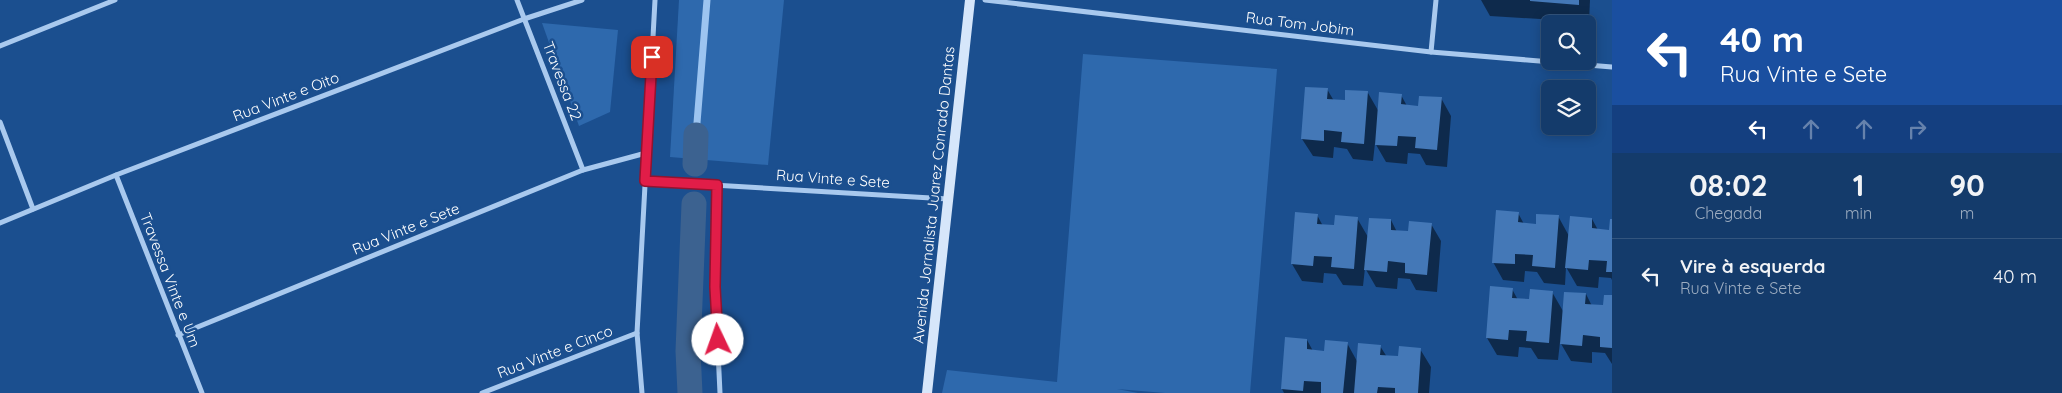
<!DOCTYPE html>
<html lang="pt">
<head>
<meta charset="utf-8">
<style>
	body { margin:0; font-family:Quicksand,sans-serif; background:#214673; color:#f1f3f6; height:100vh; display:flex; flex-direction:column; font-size:19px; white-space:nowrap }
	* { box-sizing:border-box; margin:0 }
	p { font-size:16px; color:#9dadc1 }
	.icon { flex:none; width:28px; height:28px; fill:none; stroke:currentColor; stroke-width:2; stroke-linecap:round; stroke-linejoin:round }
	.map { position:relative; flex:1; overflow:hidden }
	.drawer { display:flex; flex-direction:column; background:#143b6b; width:450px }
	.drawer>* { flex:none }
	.hud { background:#1a4fa0; color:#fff; overflow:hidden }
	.tools { position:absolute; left:1541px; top:15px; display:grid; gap:10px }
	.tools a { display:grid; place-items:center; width:55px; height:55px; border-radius:8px; background:#143b6b; box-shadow:0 2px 12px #0003,0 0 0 1px #33557e; font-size:25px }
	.pin { position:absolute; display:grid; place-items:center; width:42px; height:42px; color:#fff; margin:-21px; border-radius:10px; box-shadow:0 2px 8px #0006 }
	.me { position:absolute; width:55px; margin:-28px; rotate:357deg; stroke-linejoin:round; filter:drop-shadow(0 0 4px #0008) }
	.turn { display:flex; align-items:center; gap:18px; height:105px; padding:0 25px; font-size:22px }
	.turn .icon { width:65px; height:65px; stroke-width:2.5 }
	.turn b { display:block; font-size:35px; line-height:42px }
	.lanes { display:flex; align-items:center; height:48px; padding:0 25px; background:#0003; justify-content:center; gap:25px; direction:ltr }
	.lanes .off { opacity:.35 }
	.eta { display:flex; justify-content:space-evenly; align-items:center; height:85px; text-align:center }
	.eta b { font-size:30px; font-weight:800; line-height:35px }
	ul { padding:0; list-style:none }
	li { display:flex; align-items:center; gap:15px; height:75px; padding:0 25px; border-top:1px solid #33557e }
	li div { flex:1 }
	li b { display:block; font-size:19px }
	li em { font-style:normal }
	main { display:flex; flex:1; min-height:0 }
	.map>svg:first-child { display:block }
	.green { fill:#2e69ad }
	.shadow { fill:#0007 }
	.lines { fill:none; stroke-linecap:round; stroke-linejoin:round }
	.stream { stroke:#9cc4f0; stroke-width:7 }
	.canal { stroke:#3c6290; stroke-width:25 }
	.building { fill:#4478b7 }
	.minor { stroke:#a9c9ee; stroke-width:5 }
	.secondary { stroke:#d6e6fa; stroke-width:10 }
	.route-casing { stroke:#92132f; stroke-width:12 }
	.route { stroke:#e11d48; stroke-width:9 }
	.labels { text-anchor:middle; stroke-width:5; stroke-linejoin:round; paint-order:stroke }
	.street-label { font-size:15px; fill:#fff; stroke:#1b4f8f }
</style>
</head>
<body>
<main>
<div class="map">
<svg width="1612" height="393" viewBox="0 0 1612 393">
	<rect width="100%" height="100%" fill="#1b4f8f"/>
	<!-- green -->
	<g class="green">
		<path d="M679,0H784L768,165L670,157Z"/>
		<path d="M542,23L618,30L610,112L579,126Z"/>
		<path d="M1083,54L1277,69L1250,393H1165L1117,389L1138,393H942L947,370L1057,382Z"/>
	</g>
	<!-- shadow -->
	<g class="shadow">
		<path d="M1481,0H1590L1589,22L1490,16Z"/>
		<path d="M1327,89L1334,101H1346L1368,93L1379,112L1401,95L1407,106L1419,107L1441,98L1451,116L1447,167L1426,165L1420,154L1408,153L1407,164L1386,162L1375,143L1373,161L1353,159L1347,149L1334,147L1333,158L1313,156L1302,139Z"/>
		<path d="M1518,213L1524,224L1537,225L1558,216L1569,236L1592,219L1598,230L1610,231L1612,221V280L1611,278L1599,277L1598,288L1577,286L1566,267L1565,285L1544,283L1537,272L1525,271L1524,282L1503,280L1493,262Z"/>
		<path d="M1317,215L1323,226L1335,227L1357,218L1368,237L1391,220L1397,232H1409L1431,224L1441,241L1437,292L1416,290L1410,279L1398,278L1397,289L1376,287L1365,268L1363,286L1343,285L1336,274L1324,273L1323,283L1302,281L1292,264Z"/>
		<path d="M1512,289L1518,300L1531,301L1552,292L1563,311L1586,294L1592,306H1604L1612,297V364L1605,353L1592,352V363L1571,361L1560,342L1558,360L1538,359L1531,348L1519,347L1518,357L1497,355L1487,338Z"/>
		<path d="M1286,338L1307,340L1313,351L1326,352L1347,343L1358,363L1380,346L1387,357L1399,358L1420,349L1431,367L1429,393H1284L1282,389Z"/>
	</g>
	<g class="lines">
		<!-- stream -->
		<path class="stream" d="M696,135L707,0"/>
		<!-- canal -->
		<g class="canal">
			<path d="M695,164L696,135"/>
			<path d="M690,393L688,351L694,204"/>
		</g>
	</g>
	<!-- building -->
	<g class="building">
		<path d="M1530,0H1579V5L1530,1Z"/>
		<path d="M1305,87L1328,88L1327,99L1345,100V90L1368,91L1364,144L1341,142L1342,132L1324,130V141L1301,139Z"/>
		<path d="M1379,92L1402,94L1401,104L1418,106L1419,96L1442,97L1437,150L1415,148L1416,137L1398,136L1397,146L1375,145Z"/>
		<path d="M1496,210L1519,212L1518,222L1536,224V214L1559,215L1555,268L1532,266L1533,255L1515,254V264L1492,263Z"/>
		<path d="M1295,212L1318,214L1317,224L1334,225L1335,215L1358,217L1354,269L1331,267L1332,257L1314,256L1313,266L1291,264Z"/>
		<path d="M1570,216L1592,218V228L1609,230L1610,219H1612V272H1606L1607,261L1589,260L1588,270L1565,268Z"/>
		<path d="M1369,218L1391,219V230L1408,231L1409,221L1432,223L1427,275L1405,273V263L1388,261L1387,272L1364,270Z"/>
		<path d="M1490,286L1513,288L1512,298L1529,299L1530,289L1553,291L1549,343L1526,341L1527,331L1509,330L1508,340L1486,338Z"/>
		<path d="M1564,292L1586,293L1585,304L1603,305L1604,295H1612V348L1600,347V337L1583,335L1582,346L1560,344Z"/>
		<path d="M1285,337L1307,339V349L1324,351L1325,340L1348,342L1343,393H1321V382L1304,381L1303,391L1281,389Z"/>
		<path d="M1358,343L1381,345L1380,355L1398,356L1399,346L1421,348L1418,393H1395V388L1378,387L1377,393H1354Z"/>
	</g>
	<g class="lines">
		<!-- minor -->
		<g class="minor">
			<path d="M517,0L583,170"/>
			<path d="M985,0L1431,52L1612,67"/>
			<path d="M0,46L115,0"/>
			<path d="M1431,52L1436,0"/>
			<path d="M0,122L33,209"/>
			<path d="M116,175L202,393"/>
			<path d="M645,181L948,199"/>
			<path d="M717,185L715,287L720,393"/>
			<path d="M0,223L116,175L524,19L582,0"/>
			<path d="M178,335L583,170L646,153"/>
			<path d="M482,393L637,333"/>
			<path d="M642,393L637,333L655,0"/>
		</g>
		<!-- secondary -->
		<path class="secondary" d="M927,393L970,0"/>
	</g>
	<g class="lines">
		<!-- route casing -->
		<g class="route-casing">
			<path id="route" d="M652,57L645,181L717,185L715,287L718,340"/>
		</g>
		<!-- route -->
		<use href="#route" class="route"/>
	</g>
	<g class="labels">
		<!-- street labels -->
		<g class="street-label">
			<text transform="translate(1300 24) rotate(7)" y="5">Rua Tom Jobim</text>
			<text transform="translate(562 81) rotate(69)" y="5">Travessa 22</text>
			<text transform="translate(286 97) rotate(-21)" y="5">Rua Vinte e Oito</text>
			<text transform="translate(833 179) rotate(4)" y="5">Rua Vinte e Sete</text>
			<text transform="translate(934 195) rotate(-84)" y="5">Avenida Jornalista Juarez Conrado Dantas</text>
			<text transform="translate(406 229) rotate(-22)" y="5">Rua Vinte e Sete</text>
			<text transform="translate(170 280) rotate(69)" y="5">Travessa Vinte e Um</text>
			<text transform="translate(555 352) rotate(-21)" y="5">Rua Vinte e Cinco</text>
		</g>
	</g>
</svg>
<div class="tools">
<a><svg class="icon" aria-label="search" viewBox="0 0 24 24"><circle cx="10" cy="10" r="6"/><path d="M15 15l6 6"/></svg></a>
<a><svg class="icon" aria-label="layers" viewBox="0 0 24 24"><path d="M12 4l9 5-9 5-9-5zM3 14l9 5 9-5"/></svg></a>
</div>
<div class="pin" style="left:652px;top:57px;background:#d93025"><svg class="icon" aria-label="arrive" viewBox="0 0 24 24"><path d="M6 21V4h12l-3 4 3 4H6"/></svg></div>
<svg class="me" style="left:718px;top:340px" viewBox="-20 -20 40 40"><circle r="19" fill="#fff"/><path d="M0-13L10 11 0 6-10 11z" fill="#e11d48"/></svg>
</div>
<section class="drawer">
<div class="hud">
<div class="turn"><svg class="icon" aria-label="left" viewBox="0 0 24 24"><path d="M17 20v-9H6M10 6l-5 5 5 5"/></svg><div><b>40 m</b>Rua Vinte e Sete</div></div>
<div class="lanes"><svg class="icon" aria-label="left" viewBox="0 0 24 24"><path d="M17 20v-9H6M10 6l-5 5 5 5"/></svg><svg class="icon off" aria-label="ahead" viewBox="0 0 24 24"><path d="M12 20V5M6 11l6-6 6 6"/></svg><svg class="icon off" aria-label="ahead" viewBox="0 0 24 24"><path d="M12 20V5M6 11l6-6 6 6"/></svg><svg class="icon off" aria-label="right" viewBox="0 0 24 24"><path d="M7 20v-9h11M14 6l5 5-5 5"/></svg></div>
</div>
<div class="eta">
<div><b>08:02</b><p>Chegada</p></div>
<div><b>1</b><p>min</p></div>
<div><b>90</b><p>m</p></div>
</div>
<ul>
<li><svg class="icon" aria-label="left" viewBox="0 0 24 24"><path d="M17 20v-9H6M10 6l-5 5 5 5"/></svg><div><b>Vire à esquerda</b><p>Rua Vinte e Sete</p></div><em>40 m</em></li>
</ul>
</section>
</main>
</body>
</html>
